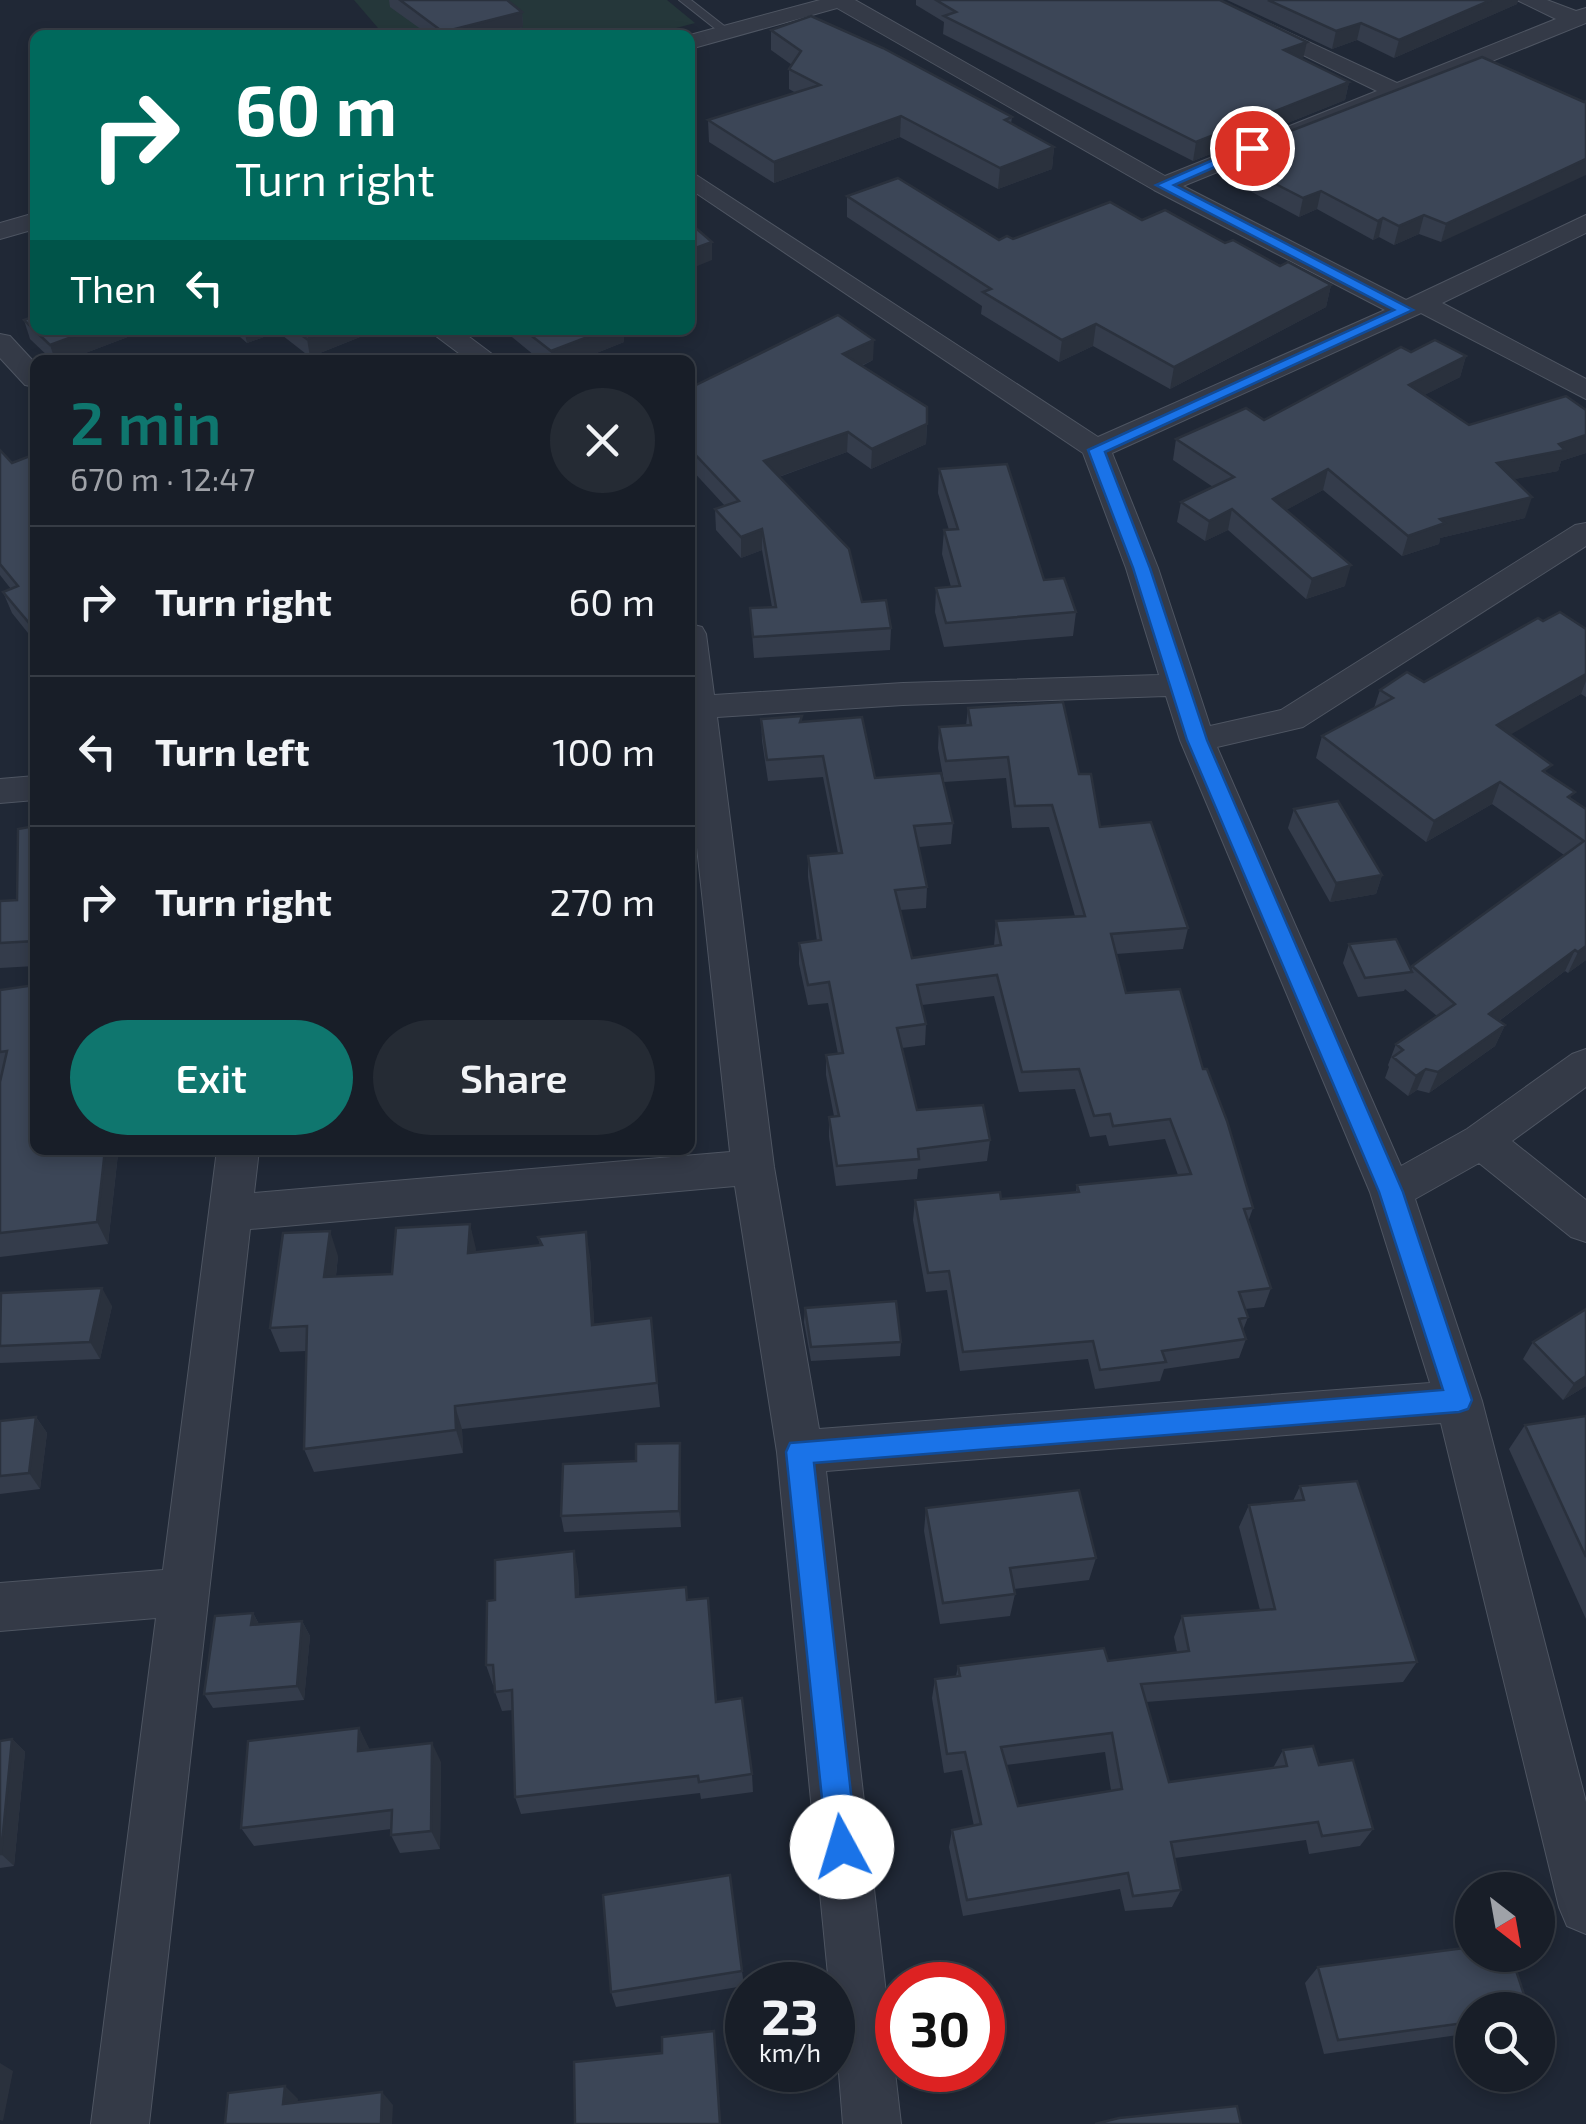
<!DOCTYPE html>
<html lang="en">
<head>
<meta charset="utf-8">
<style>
	body { margin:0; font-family:"Exo 2",sans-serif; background:#252b34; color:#f1f3f6; height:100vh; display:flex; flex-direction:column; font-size:38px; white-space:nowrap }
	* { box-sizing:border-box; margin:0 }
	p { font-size:32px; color:#9fa2a8 }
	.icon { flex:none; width:55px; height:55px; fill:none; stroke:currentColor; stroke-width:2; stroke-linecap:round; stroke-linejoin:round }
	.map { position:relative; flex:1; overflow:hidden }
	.sheet { position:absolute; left:30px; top:355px; width:665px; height:800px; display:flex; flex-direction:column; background:#181e28; border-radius:15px; box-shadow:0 5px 15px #0003,0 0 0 2px #363c45 }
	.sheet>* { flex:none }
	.banner { position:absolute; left:30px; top:30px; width:665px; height:305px; border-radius:15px; box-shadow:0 5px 15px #0003,0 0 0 2px #363c45; background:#00695c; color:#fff; overflow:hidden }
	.needle { width:65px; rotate:149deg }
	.fabs { position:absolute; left:1455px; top:1872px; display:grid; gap:20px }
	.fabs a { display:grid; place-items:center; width:100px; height:100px; border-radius:50%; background:#181e28; box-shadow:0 5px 15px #0003,0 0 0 2px #363c45; font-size:50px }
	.speed { position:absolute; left:725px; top:1962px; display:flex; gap:20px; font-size:50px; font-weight:700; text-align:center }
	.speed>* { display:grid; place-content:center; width:130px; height:130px; border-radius:50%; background:#181e28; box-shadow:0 5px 15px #0003,0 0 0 2px #363c45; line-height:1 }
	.speed small { font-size:25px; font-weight:400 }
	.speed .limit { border:15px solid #d22; background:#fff; color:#111 }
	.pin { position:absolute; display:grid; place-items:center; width:85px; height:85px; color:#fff; margin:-42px; border:5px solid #fff; border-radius:50%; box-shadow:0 2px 10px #0007 }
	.me { position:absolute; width:110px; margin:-55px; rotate:354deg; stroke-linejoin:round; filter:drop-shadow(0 0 8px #0008) }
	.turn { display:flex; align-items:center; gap:35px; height:210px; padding:0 40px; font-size:45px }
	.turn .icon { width:130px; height:130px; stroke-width:2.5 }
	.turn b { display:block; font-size:70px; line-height:85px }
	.then { display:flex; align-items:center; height:95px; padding:0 40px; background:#0003; gap:20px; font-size:38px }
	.round { display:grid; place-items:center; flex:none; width:105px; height:105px; border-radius:52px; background:#252b34 }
	.headline { display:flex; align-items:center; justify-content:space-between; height:170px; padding:0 40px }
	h1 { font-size:60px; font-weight:600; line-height:75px; color:#0f766e }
	.button { display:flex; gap:20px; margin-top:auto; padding:20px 40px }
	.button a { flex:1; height:115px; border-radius:60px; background:#0f766e; color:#fff; font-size:40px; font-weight:600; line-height:115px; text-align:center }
	.button a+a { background:#252b34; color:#f1f3f6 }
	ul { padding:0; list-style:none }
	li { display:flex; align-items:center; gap:30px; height:150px; padding:0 40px; border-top:2px solid #363c45 }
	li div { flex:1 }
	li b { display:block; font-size:38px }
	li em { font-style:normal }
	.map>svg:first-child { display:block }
	.green { fill:#25373a }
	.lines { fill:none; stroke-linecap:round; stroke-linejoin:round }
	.service-casing { stroke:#4e5562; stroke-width:2 }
	.minor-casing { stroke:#4e5562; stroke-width:2 }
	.service { fill:#343a47; fill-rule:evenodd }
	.minor { fill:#343a47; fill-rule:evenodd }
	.wall { fill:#343c4b; fill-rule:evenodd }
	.shaded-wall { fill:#2a313d }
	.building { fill:#3c4657; stroke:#2a313d; stroke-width:2.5; fill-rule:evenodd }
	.route { fill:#1a73e8; stroke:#114b97; stroke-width:2.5 }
</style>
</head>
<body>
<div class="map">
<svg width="1586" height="2124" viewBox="0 0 1586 2124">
	<rect width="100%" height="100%" fill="#202836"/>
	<!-- green -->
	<path class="green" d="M354,0H667L695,23L650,35H384Z"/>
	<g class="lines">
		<!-- service casing -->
		<g class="service-casing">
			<path id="service" d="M679,0H691L732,32L722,34Z"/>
		</g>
		<!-- minor casing -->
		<g class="minor-casing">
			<g id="minor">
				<path d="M820,0H855L1165,176L1377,91L1190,0H1218L1397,83L1556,19L1517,0H1547L1576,11L1586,8V23L1183,186L1406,300L1586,215V233L1442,303L1586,379V399L1421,313L1112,453L1158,568L1210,726L1281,710L1575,525L1586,523V546L1303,727L1217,747L1401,1166L1467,1129L1572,1054L1586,1049V1087L1512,1141L1586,1200V1242L1571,1237L1479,1163L1415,1199L1482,1401L1586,1802V1934L1567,1926L1559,1907L1441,1423L826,1471L901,2124H843L832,1985H829L777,1452L735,1186L250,1229L149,2124H91L156,1618L0,1631V1583L163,1570L217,1150H259L254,1193L730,1152L690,783V624L702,627L706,634L714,695L903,683L1159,675L1126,568L1083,453L690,189V171L1098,437L1385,310L1154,190L837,8L690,49V35ZM1166,696L1180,740L1370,1192L1430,1383L819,1429L774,1167L717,717L903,705Z"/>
				<path d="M35,213V229L0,239V223Z"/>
				<path d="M428,330H460L500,360H468Z"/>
				<path d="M0,334L10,336L35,363V387L25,385L0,358Z"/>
				<path d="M35,776V800L0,803V779Z"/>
			</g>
		</g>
		<!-- service -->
		<use href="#service" class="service"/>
		<!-- minor -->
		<use href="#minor" class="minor"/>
	</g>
	<!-- wall -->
	<g class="wall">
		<path d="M389,0H507L522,12L523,27L492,35H429L390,7Z"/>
		<path d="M916,0H1220L1303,59L1349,82L1345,100L1193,161L943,34L944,22L916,5Z"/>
		<path d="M1227,0H1518L1517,4L1394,58L1357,40L1332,49Z"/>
		<path d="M771,30L1012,117L1011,124L1054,147L1052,169L998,189L900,137L774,183L709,142L708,120L796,93L789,89V69L792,65L771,50Z"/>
		<path d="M1584,102L1441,242L1419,234L1394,245L1379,237L1373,240L1317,209L1299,217L1220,175L1223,157Z"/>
		<path d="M847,196L999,240L1013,239L1142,220L1225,243L1331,285L1326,307L1170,389L1093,346L1059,362L981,314L982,306L847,217Z"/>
		<path d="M24,320L146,330L67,360H52L30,339Z"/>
		<path d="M232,330H365V335L310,357L278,332L247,343Z"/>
		<path d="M491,330H623L624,342L579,360H540L507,333L500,336Z"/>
		<path d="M1411,352L1466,356L1460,377L1424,395L1469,425L1586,410V453L1561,461L1558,471L1514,479L1525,518L1440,538L1439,544L1402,556L1323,490L1286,510L1345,586L1306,599L1228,530L1205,541L1177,522L1181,502L1213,487L1173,460L1176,439L1264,420Z"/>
		<path d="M873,360L862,366L927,424L926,444L871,469L847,452L779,477L862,602L891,628L890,650L754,658L750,608L772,607L762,550L741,558L716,530L715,509L725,506L690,468V388Z"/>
		<path d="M0,450L12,463L35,454V645L32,638L12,613L3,592L11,589L0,575Z"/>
		<path d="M939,469L1044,580L1076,612L1073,636L944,647L935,612L936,588L951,587L942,554L944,530H949L938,493Z"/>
		<path d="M1543,621L1586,629V697L1581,694L1510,734L1572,799L1586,809V960L1568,973L1565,971L1499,1021L1505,1025L1495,1046L1429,1093L1417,1090L1408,1096L1385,1078L1389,1067L1388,1065L1396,1044L1437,1016L1405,989L1404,991L1358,997L1343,963L1349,944L1411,970L1412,966L1564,855L1492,804L1426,842L1316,758L1322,736L1374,708L1380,690L1424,682Z"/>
		<path d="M968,708L1079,774L1100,827L1188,928L1183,949L1116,954L1126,993L1203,1069L1253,1208L1248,1222L1271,1288L1264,1307L1245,1309L1248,1317L1243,1330L1246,1339L1239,1358L1164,1369L1160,1381L1095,1389L1088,1359L960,1371L947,1290L926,1292L913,1220L915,1200L1001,1199L1076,1192L1077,1185L1178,1175L1165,1139L1109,1146L1106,1135L1090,1137L1075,1089L1019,1092L994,996L922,1005L926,1024L925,1045L902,1048L917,1110L990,1140L987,1161L918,1169L917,1179L836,1186L829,1137V1117L834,1116L826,1075V1055L838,1054L828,1003L808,1005L799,964V943L817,941L808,877V856L838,853L823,777L768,781L762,741L761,719L802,716V722L875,778L953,823L951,844L919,847L927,887L926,908L900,910L912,958L994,946L996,921L1075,916L1049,827L1012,828L1006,778L944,782L938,748L939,727L966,726Z"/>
		<path d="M1294,809L1382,875L1376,894L1330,902L1288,828Z"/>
		<path d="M35,826V966L0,968V901L17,900Z"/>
		<path d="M0,990L35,1150H128L127,1153L118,1154L108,1244L0,1257V1082L1,1076H0Z"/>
		<path d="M470,1224L475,1252L540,1245L538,1237L590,1257L594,1324L651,1318L660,1407L462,1429L463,1453L314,1472L304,1449L307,1351L280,1352L270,1328L338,1256L336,1276L392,1274Z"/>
		<path d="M0,1296L112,1306L100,1359L0,1363Z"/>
		<path d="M805,1308L901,1342L900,1356L811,1361L804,1322Z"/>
		<path d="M1533,1342L1586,1386L1563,1400L1523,1359Z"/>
		<path d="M1586,1416V1619L1509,1449L1525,1425Z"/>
		<path d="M36,1417L47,1433L40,1489L0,1494V1421Z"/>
		<path d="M681,1459V1527L564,1532L561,1516L636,1461Z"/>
		<path d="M1300,1486L1417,1662L1403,1682L1146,1702L1169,1782L1273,1768L1283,1750L1319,1765L1373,1829L1360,1846L1309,1854L1306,1840L1175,1858L1181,1890L1172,1907L1125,1911L1120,1889L963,1916L949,1847L952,1830L974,1826L962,1770L944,1773L932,1698L935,1679L956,1676L958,1666L1108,1661L1177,1652L1174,1637L1182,1616L1260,1610L1239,1527L1249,1505L1293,1501ZM1105,1752L1111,1790L1018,1806L1006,1765Z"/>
		<path d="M926,1508L1096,1558L1089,1580L1014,1589L1015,1594L1010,1616L940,1624L924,1531Z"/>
		<path d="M578,1572L579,1597L688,1600L716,1702L752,1774L753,1792L701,1799L700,1793L521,1814L515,1797L513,1710L502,1711L495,1692V1685H493L486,1665L495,1600Z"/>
		<path d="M253,1613L259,1624L302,1621L310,1636L304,1700L213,1708L204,1694Z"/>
		<path d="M359,1728L369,1749L441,1762L440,1849L400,1853L391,1835V1829L254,1846L241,1828Z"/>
		<path d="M12,1739L25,1752L14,1866L0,1868V1741Z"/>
		<path d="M1318,1967L1472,2010V2033L1324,2054L1305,1983Z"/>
		<path d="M742,1971L744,1986L616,2007L611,1992Z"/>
	</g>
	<!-- shaded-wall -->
	<g class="shaded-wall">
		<path d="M1491,0H1518L1517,4L1394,58L1399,40Z"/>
		<path d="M522,12L523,27L492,35H443V32Z"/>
		<path d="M1361,23L1357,40L1332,49L1336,31Z"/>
		<path d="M1307,42L1303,59L1284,50Z"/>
		<path d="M1349,82L1345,100L1193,161L1196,142Z"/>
		<path d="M901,116L900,137L774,183V162Z"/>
		<path d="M1054,147L1052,169L998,189L1000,168Z"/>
		<path d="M1586,159V175L1441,242L1446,224Z"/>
		<path d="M1321,191L1317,209L1299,217L1303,198Z"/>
		<path d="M1424,215L1419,234L1394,245L1399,226Z"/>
		<path d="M1383,218L1379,237L1373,240L1378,221Z"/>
		<path d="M712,242V260L690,269V250Z"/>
		<path d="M1331,285L1326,307L1170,389L1174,367Z"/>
		<path d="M1096,324L1093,346L1059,362L1062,340Z"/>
		<path d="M91,330H146L67,360H55L50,345Z"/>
		<path d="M244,330H277L278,332L247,343Z"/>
		<path d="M329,330H365V335L310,357L307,339Z"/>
		<path d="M499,330H507V333L500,336Z"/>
		<path d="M606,330H623L624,342L579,360H552L551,351Z"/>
		<path d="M874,340L873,360L843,374V354Z"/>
		<path d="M1466,356L1460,377L1403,406L1409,385Z"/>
		<path d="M927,424L926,444L871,469L872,449Z"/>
		<path d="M848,432L847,452L764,482V461Z"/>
		<path d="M1586,435V453L1561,461L1558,471L1490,484L1497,463Z"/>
		<path d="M1328,469L1323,490L1268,520L1273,499Z"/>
		<path d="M1532,497L1525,518L1440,538L1439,544L1402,556L1408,536L1440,519Z"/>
		<path d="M1232,509L1228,530L1205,541L1209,521Z"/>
		<path d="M762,529V550L741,558V537Z"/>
		<path d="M1351,565L1345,586L1306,599L1312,579Z"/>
		<path d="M1586,674V681L1581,694L1489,747L1497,725Z"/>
		<path d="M1500,782L1492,804L1426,842L1434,821Z"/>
		<path d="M1382,875L1376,894L1330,902L1336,883Z"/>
		<path d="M1586,946V960L1568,973L1578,952Z"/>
		<path d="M1575,950L1565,971L1480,1035L1489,1014Z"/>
		<path d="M1505,1025L1495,1046L1429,1093L1438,1072Z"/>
		<path d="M1426,1069L1417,1090L1408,1096L1416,1076Z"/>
		<path d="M105,1150H116L118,1154L108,1244L97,1222Z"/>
		<path d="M470,1224L476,1249L474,1278L468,1253Z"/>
		<path d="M330,1231L338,1256L333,1302L324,1277Z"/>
		<path d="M586,1232L590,1257L596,1349L592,1325Z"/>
		<path d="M102,1288L112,1306L100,1359L90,1342Z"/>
		<path d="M1586,1376V1386L1563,1400L1574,1384Z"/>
		<path d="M455,1406L462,1429L463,1453L456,1430Z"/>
		<path d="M36,1417L47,1433L40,1489L29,1473Z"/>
		<path d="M680,1443L681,1459V1527L679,1511Z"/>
		<path d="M574,1551L578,1572L580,1618L576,1597Z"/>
		<path d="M253,1613L261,1628L251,1625Z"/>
		<path d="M302,1621L310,1636L304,1700L297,1686Z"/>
		<path d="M359,1728L369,1748V1770L358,1751Z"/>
		<path d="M12,1739L25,1752L14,1866L1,1854Z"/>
		<path d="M432,1743L441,1762L440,1849L431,1831Z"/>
		<path d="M714,2031L716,2045L721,2124H720Z"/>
		<path d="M0,2063L13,2071L3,2121L0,2120Z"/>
		<path d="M285,2086L298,2099L297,2116L283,2104Z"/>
		<path d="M382,2092L393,2105L392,2124H381Z"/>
	</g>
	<!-- building -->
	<g class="building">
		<path d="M400,0H507L522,12L443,32Z"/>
		<path d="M936,0H1220L1307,42L1284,50L1349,82L1196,142L944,16L956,12Z"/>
		<path d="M1268,0H1491L1399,40L1361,23L1336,31Z"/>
		<path d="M811,16L883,48L1012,117L1005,120L1054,147L1000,168L901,116L774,162L708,120L820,85L789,69L801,51L771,30Z"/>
		<path d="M1482,57L1584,102L1586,101V159L1446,224L1424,215L1399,226L1383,218L1378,221L1321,191L1303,198L1223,157Z"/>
		<path d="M898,178L999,240L1007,236L1013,239L1110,202L1142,220L1165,210L1225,243L1233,240L1280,266L1288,262L1331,285L1174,367L1096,324L1062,340L983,292L991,289L847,196Z"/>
		<path d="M690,223L712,242L690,250Z"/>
		<path d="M838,315L874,340L843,354L927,407V424L872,449L848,432L764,461L849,549L862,602L886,600L891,628L753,637L750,608L776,607L762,529L741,537L715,509L739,501L690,449V388Z"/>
		<path d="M35,316V330H91L50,345L24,320Z"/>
		<path d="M294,330H329L307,339Z"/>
		<path d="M524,330H606L551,351Z"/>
		<path d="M1435,340L1466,356L1409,385L1469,425L1566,396L1586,410V435L1559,444L1565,450L1497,463L1532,497L1440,519L1445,523L1408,536L1328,469L1273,499L1351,565L1312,579L1232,509L1209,521L1181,502L1234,477L1176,439L1246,408L1264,420L1401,347L1411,352Z"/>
		<path d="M0,450L12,463L35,454V630L3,592L18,586L0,564Z"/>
		<path d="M1007,464L1044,580L1064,578L1076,612L946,623L936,588L960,586L944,530L958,529L939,469Z"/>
		<path d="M1560,612L1586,629V674L1497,725L1552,765L1543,771L1575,792L1568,797L1586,809V946L1578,952L1575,950L1489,1014L1505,1025L1438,1072L1426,1069L1416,1076L1393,1057L1403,1050L1396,1044L1455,1004L1412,966L1584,841L1500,782L1434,821L1322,736L1393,698L1380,690L1407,672L1424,682L1538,618L1543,621Z"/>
		<path d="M1063,702L1079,774H1091L1100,827L1151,822L1188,928L1111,934L1126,993L1180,989L1203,1069H1207L1227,1121L1253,1208L1244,1209L1271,1288L1239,1292L1248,1317L1239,1319L1246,1339L1162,1351L1166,1362L1100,1370L1093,1341L963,1352L949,1271L928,1273L915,1200L1000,1192L1001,1199L1079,1192L1077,1185L1191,1174L1170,1119L1113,1126L1110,1114L1094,1116L1079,1069L1022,1072L997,975L917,985L926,1024L897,1028L917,1110L983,1105L990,1140L918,1149L919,1159L837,1166L829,1117L839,1116L826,1055L843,1053L829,982L808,985L799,943L821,940L808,856L842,853L823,756L767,760L761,719L802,716L800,722L862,717L875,778L941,773L953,823L914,826L927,887L895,890L912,958L1001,945L996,921L1085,916L1052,805L1015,806L1008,757L946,761L939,727L971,725L968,708Z"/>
		<path d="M1338,801L1382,875L1336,883L1294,809Z"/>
		<path d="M35,826V941L0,943V901L17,900L18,829Z"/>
		<path d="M1396,939L1412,972L1365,978L1349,944Z"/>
		<path d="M35,985V1150H105L97,1222L0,1233V1082L7,1051L0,1052V990Z"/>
		<path d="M470,1224L468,1253L542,1245L538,1237L586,1232L592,1325L651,1318L657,1383L455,1406L456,1430L304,1449L307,1326L270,1328L283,1233L330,1231L324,1277L392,1274L396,1228Z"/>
		<path d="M102,1288L90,1342L0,1346L1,1293Z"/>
		<path d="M896,1301L901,1342L811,1347L805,1308Z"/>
		<path d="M1586,1309V1376L1574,1384L1533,1342Z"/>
		<path d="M1586,1416V1557L1525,1425Z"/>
		<path d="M36,1417L29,1473L0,1476V1421Z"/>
		<path d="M680,1443L679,1511L561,1516L563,1464L636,1461V1444Z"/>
		<path d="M1357,1481L1417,1662L1141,1684L1169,1782L1287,1766L1283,1750L1313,1746L1319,1765L1353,1760L1373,1829L1322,1836L1318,1822L1171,1842L1181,1890L1133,1896L1128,1873L967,1900L952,1830L981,1824L965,1752L947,1754L935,1679L960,1676L958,1666L1104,1648L1108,1661L1189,1651L1182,1616L1275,1609L1249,1505L1304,1500L1300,1486ZM1112,1733L1122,1789L1018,1806L1001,1747Z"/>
		<path d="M1079,1490L1096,1558L1010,1568L1015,1594L943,1603L926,1508Z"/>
		<path d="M574,1551L576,1597L686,1587L687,1600L708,1598L716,1702L742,1698L752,1774L699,1782L698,1776L515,1797L512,1690L495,1692L493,1665H486L487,1601L495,1600V1560Z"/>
		<path d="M253,1613L251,1625L302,1621L297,1686L204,1694L215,1616Z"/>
		<path d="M359,1728L358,1751L432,1743L431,1831L391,1835L392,1810L241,1828L248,1741Z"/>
		<path d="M12,1739L1,1854H0V1741Z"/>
		<path d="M730,1875L742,1971L611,1992L603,1895Z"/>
		<path d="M1472,1947V1955H1511L1529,2010H1472V2022L1338,2040L1318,1967Z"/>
		<path d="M714,2031L720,2124H575L574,2062L662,2053V2037Z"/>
		<path d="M285,2086L283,2104L382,2092L381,2124H225L228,2093Z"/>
		<path d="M1237,2106L1241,2124H1095L1119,2118Z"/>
	</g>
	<!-- route -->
	<path class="route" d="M1247,145L1258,148L1174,185L1413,310L1105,452L1150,568L1207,740L1403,1192L1472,1400L1468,1409L1459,1412L814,1463L857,1847L853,1858L842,1863L831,1858L827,1847L786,1452L790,1443L1443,1390L1379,1192L1187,740L1133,568L1088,450L1394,310L1156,185Z"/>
</svg>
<div class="fabs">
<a><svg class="needle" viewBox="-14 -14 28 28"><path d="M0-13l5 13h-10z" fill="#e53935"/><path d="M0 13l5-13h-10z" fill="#9fa2a8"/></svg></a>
<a><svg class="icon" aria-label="search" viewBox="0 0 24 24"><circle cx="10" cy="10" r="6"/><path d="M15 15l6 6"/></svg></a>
</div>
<div class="speed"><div>23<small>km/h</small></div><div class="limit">30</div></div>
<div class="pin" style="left:1252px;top:148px;background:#d93025"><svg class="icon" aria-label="arrive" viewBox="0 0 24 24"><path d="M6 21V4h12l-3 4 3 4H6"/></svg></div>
<svg class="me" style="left:842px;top:1847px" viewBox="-20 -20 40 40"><circle r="19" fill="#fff"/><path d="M0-13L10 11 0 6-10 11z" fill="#1a73e8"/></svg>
<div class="banner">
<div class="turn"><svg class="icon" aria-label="right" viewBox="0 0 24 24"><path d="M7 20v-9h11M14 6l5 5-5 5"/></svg><div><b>60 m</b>Turn right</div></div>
<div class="then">Then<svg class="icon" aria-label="left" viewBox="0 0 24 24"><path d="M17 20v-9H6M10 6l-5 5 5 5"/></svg></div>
</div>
<section class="sheet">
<div class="headline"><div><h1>2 min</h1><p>670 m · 12:47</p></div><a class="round"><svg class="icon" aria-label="close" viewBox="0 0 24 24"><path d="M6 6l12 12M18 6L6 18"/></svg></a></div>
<ul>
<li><svg class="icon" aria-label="right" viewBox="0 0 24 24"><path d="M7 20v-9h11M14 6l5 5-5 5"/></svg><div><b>Turn right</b></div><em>60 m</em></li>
<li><svg class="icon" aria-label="left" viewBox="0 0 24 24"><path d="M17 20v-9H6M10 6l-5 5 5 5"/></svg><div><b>Turn left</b></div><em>100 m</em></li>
<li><svg class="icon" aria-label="right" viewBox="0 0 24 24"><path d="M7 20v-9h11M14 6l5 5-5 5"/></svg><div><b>Turn right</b></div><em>270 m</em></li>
</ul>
<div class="button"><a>Exit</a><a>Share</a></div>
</section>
</div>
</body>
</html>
